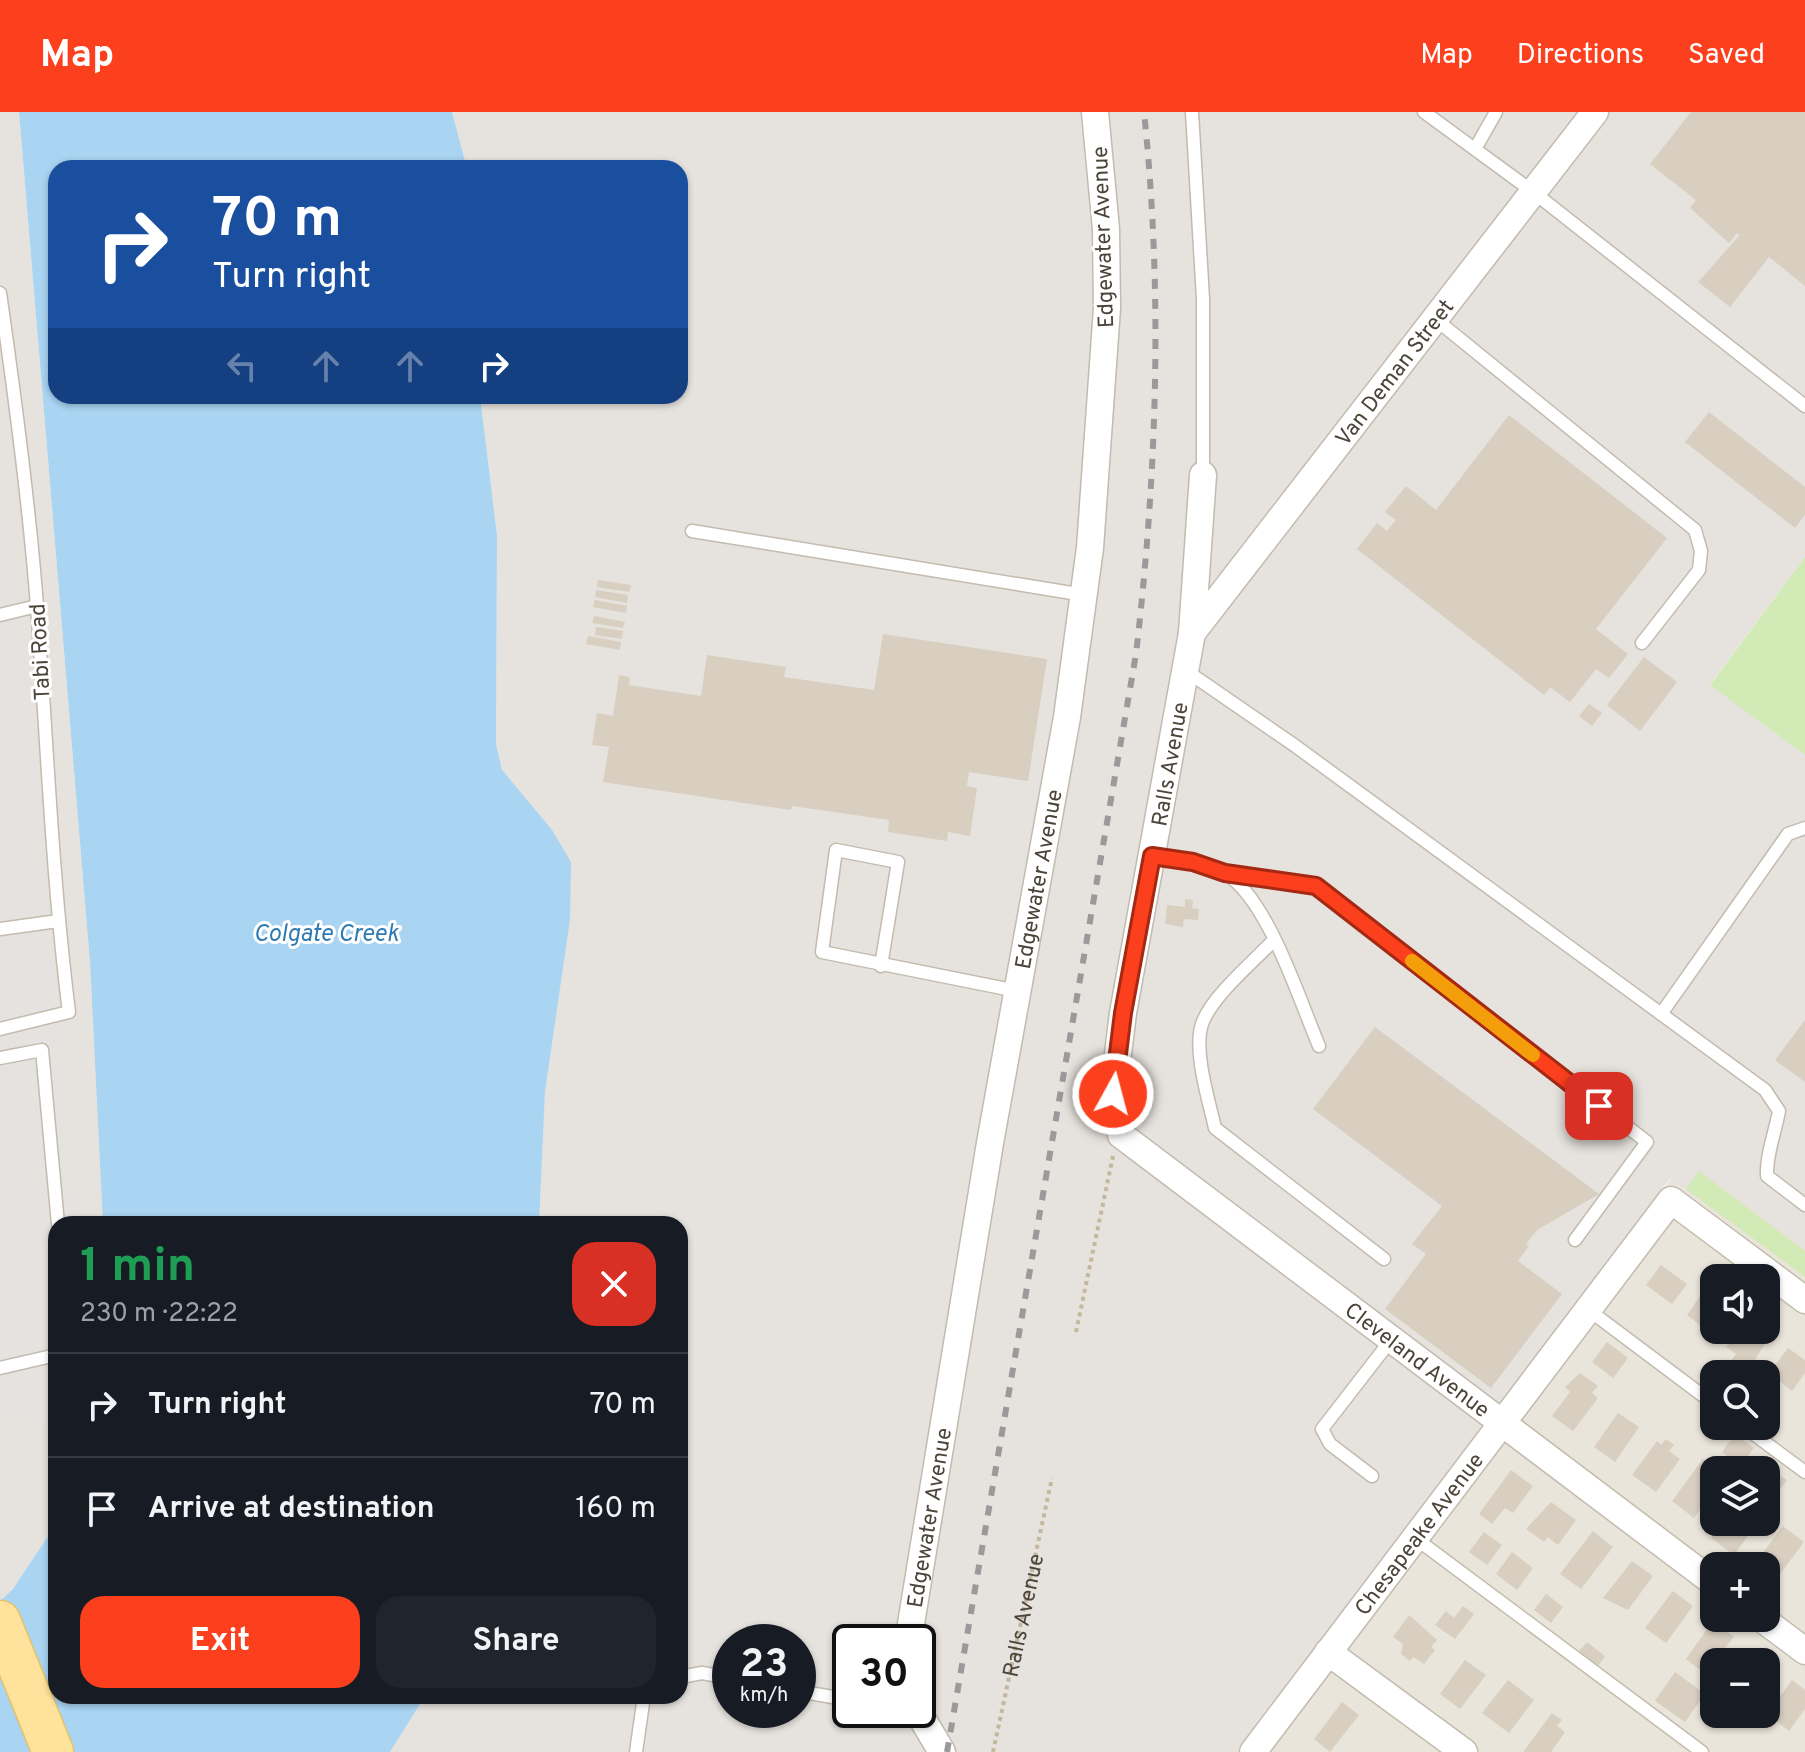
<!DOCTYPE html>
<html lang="en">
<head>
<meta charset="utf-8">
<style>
	body { margin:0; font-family:Overpass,sans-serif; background:#20242c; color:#f1f3f6; height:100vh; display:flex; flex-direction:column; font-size:30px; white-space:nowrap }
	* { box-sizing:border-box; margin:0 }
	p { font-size:26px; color:#9ea1a6 }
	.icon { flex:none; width:44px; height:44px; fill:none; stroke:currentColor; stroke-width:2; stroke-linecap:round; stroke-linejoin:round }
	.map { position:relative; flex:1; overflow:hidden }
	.panel { position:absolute; left:48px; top:1104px; width:640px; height:488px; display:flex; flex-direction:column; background:#171b24; border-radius:24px; box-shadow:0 2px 6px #0004 }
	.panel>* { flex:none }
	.guide { position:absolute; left:48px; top:48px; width:640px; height:244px; border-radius:24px; box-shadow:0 2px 6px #0004; background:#1a4fa0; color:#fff; overflow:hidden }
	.fabs { position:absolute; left:1700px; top:1152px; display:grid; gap:16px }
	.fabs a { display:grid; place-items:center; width:80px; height:80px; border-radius:16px; background:#171b24; box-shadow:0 2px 6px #0004; font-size:40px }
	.speed { position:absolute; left:712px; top:1512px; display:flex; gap:16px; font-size:40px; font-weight:700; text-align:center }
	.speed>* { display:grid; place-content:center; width:104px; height:104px; border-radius:50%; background:#171b24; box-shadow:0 2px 6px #0004; line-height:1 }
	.speed small { font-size:20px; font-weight:400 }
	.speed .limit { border:4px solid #111; border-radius:12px; background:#fff; color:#111 }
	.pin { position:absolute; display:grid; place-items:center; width:68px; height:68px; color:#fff; margin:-34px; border-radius:16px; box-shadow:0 4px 12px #0006 }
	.me { position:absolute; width:88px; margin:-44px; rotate:7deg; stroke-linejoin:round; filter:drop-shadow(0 0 6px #0008) }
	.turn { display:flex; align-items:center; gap:28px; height:168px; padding:0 32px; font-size:36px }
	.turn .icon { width:104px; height:104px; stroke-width:2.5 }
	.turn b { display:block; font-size:56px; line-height:68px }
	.lanes { display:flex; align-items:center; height:76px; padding:0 32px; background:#0003; justify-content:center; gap:40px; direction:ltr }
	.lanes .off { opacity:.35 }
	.round { display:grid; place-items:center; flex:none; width:84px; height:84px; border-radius:24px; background:#20242c }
	.summary { display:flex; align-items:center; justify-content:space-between; height:136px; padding:0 32px }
	h1 { font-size:48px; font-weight:700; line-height:60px; color:#1e9e55 }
	.button { display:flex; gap:16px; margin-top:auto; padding:16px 32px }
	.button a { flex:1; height:92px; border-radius:24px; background:#fc3f1d; color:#fff; font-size:32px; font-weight:700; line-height:92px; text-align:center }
	.button a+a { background:#20242c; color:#f1f3f6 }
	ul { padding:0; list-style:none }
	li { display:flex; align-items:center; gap:24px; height:104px; padding:0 32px; border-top:2px solid #363941 }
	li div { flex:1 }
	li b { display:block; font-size:30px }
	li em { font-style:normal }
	header { display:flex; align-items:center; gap:48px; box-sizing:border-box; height:112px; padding:0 40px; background:#fc3f1d; color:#fff }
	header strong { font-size:38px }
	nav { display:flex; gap:44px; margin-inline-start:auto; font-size:28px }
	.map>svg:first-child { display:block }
	.residential { fill:#eae5da; fill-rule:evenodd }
	.industrial { fill:#e6e2dd; fill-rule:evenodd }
	.green { fill:#d2eab5 }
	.parking { fill:#e5e3e0 }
	.water { fill:#a9d4f2 }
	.building { fill:#d8cfc1 }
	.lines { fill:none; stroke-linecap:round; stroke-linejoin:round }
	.service-casing { stroke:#c2bbae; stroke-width:15 }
	.minor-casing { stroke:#c2bbae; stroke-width:29 }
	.primary-casing { stroke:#e6c16a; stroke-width:43 }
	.path { stroke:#c4b79f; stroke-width:4; stroke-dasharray:4 4; stroke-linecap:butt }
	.service { stroke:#fff; stroke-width:12 }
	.minor { stroke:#fff; stroke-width:26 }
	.primary { stroke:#ffe39c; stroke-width:40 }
	.rail { stroke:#9a9a9a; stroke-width:6; stroke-dasharray:10 10; stroke-linecap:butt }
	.route-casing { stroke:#a42913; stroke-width:20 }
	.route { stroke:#fc3f1d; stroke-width:14 }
	.slow { stroke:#f59e0b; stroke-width:14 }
	.labels { text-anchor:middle; stroke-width:6; stroke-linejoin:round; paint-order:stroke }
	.street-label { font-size:22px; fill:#4b4439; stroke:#fff }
	.water-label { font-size:24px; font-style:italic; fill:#2e7ab2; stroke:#fff }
</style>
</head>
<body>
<header>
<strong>Map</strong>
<nav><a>Map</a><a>Directions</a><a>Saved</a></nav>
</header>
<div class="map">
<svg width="1805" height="1640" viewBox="0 0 1805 1640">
	<rect width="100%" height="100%" fill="#f6f3ec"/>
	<!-- residential -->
	<path class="residential" d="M1671,1066L1805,1165V1640H1235ZM1714,1166H1766V1218H1714ZM1714,1262H1766V1314H1714ZM1714,1358H1766V1410H1714ZM1714,1454H1766V1506H1714ZM1714,1550H1766V1602H1714Z"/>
	<!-- industrial -->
	<g class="industrial">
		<path d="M0,0H19L90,850L103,1112H56V1412L13,1477L0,1489Z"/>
		<path d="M452,0H1805V445L1710,572L1805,643V1165L1670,1066L1235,1640H390L425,1584H680V1112H539L545,980L570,808L525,689L502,658L496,632L497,423L480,284H680V56H467ZM730,1530H798V1598H730ZM850,1530H918V1598H850Z"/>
	</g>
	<!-- green -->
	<g class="green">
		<path d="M1805,445V643L1710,573Z"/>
		<path d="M1699,1059L1805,1139V1165L1686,1077Z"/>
	</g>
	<!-- parking -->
	<path class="parking" d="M0,342L23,493L76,1112H56V1317L0,1298Z"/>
	<!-- water -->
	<g class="water">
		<path d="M19,0H452L467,56H56V284H480L497,423L496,632L502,658L552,718L571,750L570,808L545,980L539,1112H103L90,850Z"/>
		<path d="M56,1412V1584H425L390,1640H0V1489L13,1477Z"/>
	</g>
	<!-- building -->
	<g class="building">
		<path d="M1691,0H1805V174L1769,145L1730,195L1698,170L1740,123L1737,121L1729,131L1690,96L1696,88L1650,52Z"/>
		<path d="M1709,300L1805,375V403L1795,416L1685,330Z"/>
		<path d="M1509,303L1667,426L1596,517L1628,542L1609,566L1596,557L1570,590L1550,575L1544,583L1357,437L1377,411L1387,419L1396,408L1385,400L1406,374L1436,398Z"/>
		<path d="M598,468L631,473L629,480L597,475Z"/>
		<path d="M596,478L628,483L627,491L595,485Z"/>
		<path d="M595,488L627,494L626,501L593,495Z"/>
		<path d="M594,504L625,510L623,516L592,511Z"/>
		<path d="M596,515L623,519L622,527L595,523Z"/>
		<path d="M883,522L1047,547L1028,669L969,660L967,674L977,676L970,724L948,720L947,729L888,720L889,708L792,694L791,698L603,670L609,635L592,633L597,601L613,604L619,563L630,565L629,573L701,584L707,543L786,555L784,565L874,578Z"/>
		<path d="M588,524L621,530L620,538L586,532Z"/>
		<path d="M1644,545L1677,570L1640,619L1607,593Z"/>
		<path d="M1589,592L1602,601L1592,614L1579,604Z"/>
		<path d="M1185,787L1193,788L1192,796L1199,797L1198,808L1184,807L1183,815L1165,812L1167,793L1185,795Z"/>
		<path d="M1805,908V970L1775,948Z"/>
		<path d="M1375,915L1599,1082L1537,1118L1526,1132L1529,1134L1518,1149L1562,1182L1491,1276L1385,1197L1426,1142L1412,1132L1442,1094L1313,997Z"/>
		<path d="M1661,1153L1687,1172L1672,1192L1646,1173Z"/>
		<path d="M1701,1183L1714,1193L1716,1218L1713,1223L1687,1203Z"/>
		<path d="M1739,1218H1762L1770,1224L1755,1247L1758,1249L1745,1261L1730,1250L1736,1242L1726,1235Z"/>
		<path d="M1607,1230L1628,1246L1613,1266L1592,1250Z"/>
		<path d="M1788,1236L1805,1248V1261L1792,1279L1769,1261Z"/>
		<path d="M1723,1247L1737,1257L1733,1262H1714V1270L1709,1266Z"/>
		<path d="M1580,1261L1598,1274L1592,1281L1598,1286L1573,1319L1552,1304L1570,1280L1565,1275Z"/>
		<path d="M1618,1301L1639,1315L1615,1350L1594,1335Z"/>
		<path d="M1735,1322L1754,1336L1740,1354L1722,1340Z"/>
		<path d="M1666,1327L1674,1333L1669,1339L1680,1347L1656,1380L1632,1363L1657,1329L1661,1333Z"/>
		<path d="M1703,1347L1717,1358H1714V1378L1694,1406L1672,1389Z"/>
		<path d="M1766,1354L1787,1368L1766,1396V1358H1763Z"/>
		<path d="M1511,1358L1533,1374L1513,1401L1505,1396L1492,1412L1479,1402Z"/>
		<path d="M1551,1390L1576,1408L1558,1433L1548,1425L1544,1430L1526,1417Z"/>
		<path d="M1722,1410H1758L1734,1443L1711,1426Z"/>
		<path d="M1783,1414L1804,1430L1774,1470L1766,1463V1454H1753Z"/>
		<path d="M1593,1419L1613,1435L1581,1477L1560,1462Z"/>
		<path d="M1484,1420L1502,1433L1487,1453L1469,1440Z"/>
		<path d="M1512,1440L1533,1456L1517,1478L1496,1462Z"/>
		<path d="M1632,1449L1653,1464L1628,1498L1603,1486Z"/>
		<path d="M1673,1479L1693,1494L1666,1531L1645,1516Z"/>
		<path d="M1546,1482L1563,1495L1551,1511L1534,1498Z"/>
		<path d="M1463,1494L1474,1502L1455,1527L1435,1513L1446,1499L1454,1506Z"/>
		<path d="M1409,1503L1437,1528L1431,1535L1435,1538L1424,1552L1413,1545L1410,1549L1401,1542L1403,1532L1393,1525Z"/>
		<path d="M1713,1509L1734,1525L1704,1561L1686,1547Z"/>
		<path d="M1587,1530L1605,1544L1598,1554L1579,1539Z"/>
		<path d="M1753,1539L1774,1554L1766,1564V1550H1744Z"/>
		<path d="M1465,1548L1486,1563L1460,1597L1440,1582Z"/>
		<path d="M1675,1560L1705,1582L1685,1610L1655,1589Z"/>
		<path d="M1508,1568L1534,1588L1509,1621L1482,1601Z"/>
		<path d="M1792,1568L1805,1578V1597L1789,1619L1776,1609L1771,1616L1762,1609Z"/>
		<path d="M1342,1590L1359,1603L1330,1640L1314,1627Z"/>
		<path d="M1552,1601L1562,1608L1557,1614L1565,1620L1551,1640H1523Z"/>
	</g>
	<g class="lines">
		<!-- service casing -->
		<g class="service-casing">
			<g id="service">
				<path d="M1192,0L1203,187V363"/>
				<path d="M1424,0L1532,79L1805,294"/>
				<path d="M1475,37L1496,0"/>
				<path d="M0,181C15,285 29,389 37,494C47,630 52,765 69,900L0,917"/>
				<path d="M1434,206L1695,418L1701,439L1699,458L1642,531"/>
				<path d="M692,419L1084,483"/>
				<path d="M0,503L37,494"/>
				<path d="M1185,558L1294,633L1765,978L1779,999C1775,1021 1766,1043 1767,1064L1805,1093"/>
				<path d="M1152,744C1175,747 1204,749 1225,761C1268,787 1299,887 1319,934"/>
				<path d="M1225,761L1316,774L1647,1030L1575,1128"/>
				<path d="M0,817L58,809"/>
				<path d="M1274,828C1254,849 1211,885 1202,912C1193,939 1209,989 1215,1016L1384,1147"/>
				<path d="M881,854L898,750L836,738L822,840L1017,879"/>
				<path d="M1661,902L1788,722L1805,716"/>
				<path d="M0,946L42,938L58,1112"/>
				<path d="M1586,1196L1714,1292"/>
				<path d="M0,1256L56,1243"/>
				<path d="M1743,1314L1805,1360"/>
				<path d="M1372,1364L1330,1332L1322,1317L1391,1228"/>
				<path d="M1415,1426L1702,1640"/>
				<path d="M680,1565L702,1561L730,1566"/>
				<path d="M798,1579L850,1588"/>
				<path d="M636,1640L644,1584"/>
			</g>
		</g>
		<!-- minor casing -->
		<g class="minor-casing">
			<g id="minor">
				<path id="s2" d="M1203,363L1192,521L1123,901L1113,982L1121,1023L1714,1471"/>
				<path id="s3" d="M1192,521L1595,0"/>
				<path d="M1761,1506L1805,1539"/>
				<path id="s4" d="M908,1530L990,1031L1067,605L1090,436L1107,196L1106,117L1095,0"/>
				<path d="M1328,1540L1464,1640"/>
				<path d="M917,1598L942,1640"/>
				<path id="s5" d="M1253,1640L1671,1088L1805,1188"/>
			</g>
		</g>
		<!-- primary casing -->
		<g class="primary-casing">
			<path id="primary" d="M0,1509L53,1640"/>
		</g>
		<!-- path -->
		<g class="path">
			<path d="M1076,1220L1113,1044"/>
			<path id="s1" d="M993,1640L1052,1366"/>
		</g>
		<!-- service -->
		<use href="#service" class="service"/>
		<!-- minor -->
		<use href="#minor" class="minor"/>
		<!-- primary -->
		<use href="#primary" class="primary"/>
		<!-- rail -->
		<path class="rail" d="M947,1640L1136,542C1157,361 1163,181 1144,0"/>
	</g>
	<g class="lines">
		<!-- route casing -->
		<g class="route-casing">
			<path id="route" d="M1113,982L1123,901L1152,744L1193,750L1225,761L1316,774L1599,994"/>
		</g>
		<!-- route -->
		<use href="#route" class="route"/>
		<!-- slow -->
		<path class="slow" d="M1412,849L1533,943"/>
	</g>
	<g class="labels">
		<!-- street labels -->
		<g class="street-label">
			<text transform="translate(1102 125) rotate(-92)" y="8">Edgewater Avenue</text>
			<text dy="8" stroke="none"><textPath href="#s3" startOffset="330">Van Deman Street</textPath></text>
			<text transform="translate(39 540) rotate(-93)" y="8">Tabi Road</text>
			<text transform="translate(1169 652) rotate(-80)" y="8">Ralls Avenue</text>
			<text dy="8" stroke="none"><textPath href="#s4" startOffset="774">Edgewater Avenue</textPath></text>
			<text dy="8" stroke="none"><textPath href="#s2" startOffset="1040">Cleveland Avenue</textPath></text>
			<text dy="8" stroke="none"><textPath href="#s4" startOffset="126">Edgewater Avenue</textPath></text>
			<text dy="8" stroke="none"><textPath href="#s5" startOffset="274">Chesapeake Avenue</textPath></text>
			<text dy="8" stroke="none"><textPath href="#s1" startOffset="140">Ralls Avenue</textPath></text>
		</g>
		<!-- water labels -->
		<g class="water-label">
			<text x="326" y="829">Colgate Creek</text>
		</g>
	</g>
</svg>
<div class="fabs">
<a><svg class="icon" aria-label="sound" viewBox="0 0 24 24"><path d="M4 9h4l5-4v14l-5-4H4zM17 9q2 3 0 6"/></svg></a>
<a><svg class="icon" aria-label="search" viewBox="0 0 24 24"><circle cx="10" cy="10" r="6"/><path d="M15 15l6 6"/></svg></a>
<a><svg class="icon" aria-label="layers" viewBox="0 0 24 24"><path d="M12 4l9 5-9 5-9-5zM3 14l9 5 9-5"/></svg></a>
<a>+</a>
<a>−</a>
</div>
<div class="speed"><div>23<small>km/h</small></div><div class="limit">30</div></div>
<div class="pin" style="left:1599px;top:994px;background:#d93025"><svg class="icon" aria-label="arrive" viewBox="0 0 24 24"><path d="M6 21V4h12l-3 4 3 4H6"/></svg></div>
<svg class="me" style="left:1113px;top:982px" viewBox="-20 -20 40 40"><circle r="17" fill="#fc3f1d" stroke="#fff" stroke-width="3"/><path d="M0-11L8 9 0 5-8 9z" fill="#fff"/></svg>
<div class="guide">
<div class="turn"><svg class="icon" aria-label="right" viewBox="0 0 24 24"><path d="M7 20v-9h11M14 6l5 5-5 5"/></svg><div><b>70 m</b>Turn right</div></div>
<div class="lanes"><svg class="icon off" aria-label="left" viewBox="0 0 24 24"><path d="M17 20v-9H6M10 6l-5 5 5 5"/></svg><svg class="icon off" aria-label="ahead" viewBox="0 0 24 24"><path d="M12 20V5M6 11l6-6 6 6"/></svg><svg class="icon off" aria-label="ahead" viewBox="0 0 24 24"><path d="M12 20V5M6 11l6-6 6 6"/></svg><svg class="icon" aria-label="right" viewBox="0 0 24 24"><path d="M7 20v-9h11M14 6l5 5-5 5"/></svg></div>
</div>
<section class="panel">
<div class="summary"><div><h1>1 min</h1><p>230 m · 22:22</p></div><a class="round" style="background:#d93025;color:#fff"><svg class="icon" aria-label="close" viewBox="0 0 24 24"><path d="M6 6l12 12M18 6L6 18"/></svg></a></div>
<ul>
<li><svg class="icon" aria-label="right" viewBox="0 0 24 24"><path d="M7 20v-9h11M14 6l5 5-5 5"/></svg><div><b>Turn right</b></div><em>70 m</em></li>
<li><svg class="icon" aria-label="arrive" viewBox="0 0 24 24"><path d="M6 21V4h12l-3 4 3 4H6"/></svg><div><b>Arrive at destination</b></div><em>160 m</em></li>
</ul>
<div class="button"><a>Exit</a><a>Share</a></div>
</section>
</div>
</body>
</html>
